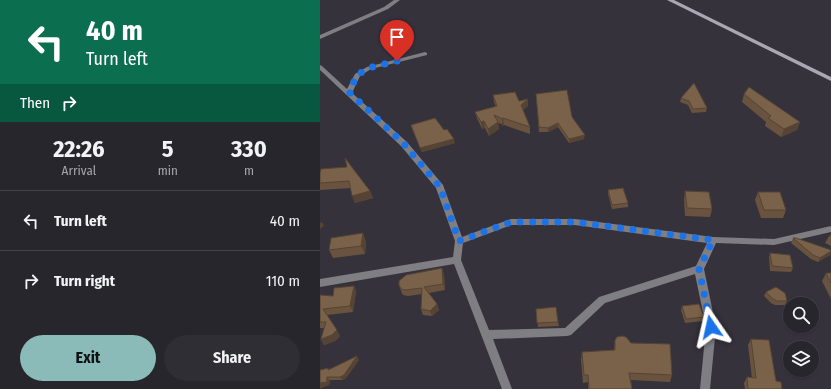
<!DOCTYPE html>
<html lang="en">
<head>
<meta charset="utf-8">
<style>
	body { margin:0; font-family:"Fira Sans Condensed",sans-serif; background:#302e35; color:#f1f3f6; height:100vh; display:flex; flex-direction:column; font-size:15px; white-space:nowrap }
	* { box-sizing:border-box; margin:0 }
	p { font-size:13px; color:#a5a5aa }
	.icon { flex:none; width:22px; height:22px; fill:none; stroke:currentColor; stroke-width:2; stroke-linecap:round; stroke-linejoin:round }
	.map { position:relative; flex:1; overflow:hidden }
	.side { display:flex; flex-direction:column; background:#28262d; width:320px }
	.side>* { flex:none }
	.banner { background:#0b6e4f; color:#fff; overflow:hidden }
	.controls { position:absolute; left:463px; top:297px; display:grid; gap:8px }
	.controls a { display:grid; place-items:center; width:36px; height:36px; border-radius:50%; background:#28262d; box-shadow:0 1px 3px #0004,0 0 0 1px #444349; font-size:20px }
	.pin { position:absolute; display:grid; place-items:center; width:34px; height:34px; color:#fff; margin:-41px -17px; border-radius:50% 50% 50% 0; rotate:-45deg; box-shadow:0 0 4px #0007 }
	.pin .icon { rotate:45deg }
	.me { position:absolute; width:44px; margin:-22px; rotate:349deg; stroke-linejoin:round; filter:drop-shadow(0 0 3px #0008) }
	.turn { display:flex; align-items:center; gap:14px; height:84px; padding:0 20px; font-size:18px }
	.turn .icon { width:52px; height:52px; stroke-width:2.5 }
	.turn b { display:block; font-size:28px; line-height:34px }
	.then { display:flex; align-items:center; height:38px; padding:0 20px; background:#0003; gap:8px; font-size:15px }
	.eta { display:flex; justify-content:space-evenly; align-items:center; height:68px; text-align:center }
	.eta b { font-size:24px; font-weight:700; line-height:28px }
	.primary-button { display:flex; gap:8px; margin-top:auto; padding:8px 20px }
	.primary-button a { flex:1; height:46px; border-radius:24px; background:#8bbbb9; color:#111; font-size:16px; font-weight:700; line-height:46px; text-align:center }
	.primary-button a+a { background:#302e35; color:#f1f3f6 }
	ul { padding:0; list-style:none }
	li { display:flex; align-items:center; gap:12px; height:60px; padding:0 20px; border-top:1px solid #444349 }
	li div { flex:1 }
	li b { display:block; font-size:15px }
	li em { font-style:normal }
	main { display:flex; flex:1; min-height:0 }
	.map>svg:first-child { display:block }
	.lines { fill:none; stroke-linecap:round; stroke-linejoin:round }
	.minor { fill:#7f7e83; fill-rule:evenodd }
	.secondary { fill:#a9a7b0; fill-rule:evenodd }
	.wall { fill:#69533f }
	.shaded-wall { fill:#543 }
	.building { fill:#7a6149; stroke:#543 }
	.route { stroke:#1a73e8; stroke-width:7; stroke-dasharray:0 12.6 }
</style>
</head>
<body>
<main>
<section class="side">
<div class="banner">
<div class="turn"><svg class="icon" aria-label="left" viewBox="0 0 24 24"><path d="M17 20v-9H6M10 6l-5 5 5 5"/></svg><div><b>40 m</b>Turn left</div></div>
<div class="then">Then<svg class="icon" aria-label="right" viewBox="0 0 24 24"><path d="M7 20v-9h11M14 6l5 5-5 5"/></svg></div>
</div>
<div class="eta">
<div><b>22:26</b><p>Arrival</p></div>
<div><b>5</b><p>min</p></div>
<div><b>330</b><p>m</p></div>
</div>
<ul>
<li><svg class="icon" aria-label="left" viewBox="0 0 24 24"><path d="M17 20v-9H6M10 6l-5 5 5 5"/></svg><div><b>Turn left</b></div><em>40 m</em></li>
<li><svg class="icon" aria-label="right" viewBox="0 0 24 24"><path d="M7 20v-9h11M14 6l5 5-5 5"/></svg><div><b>Turn right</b></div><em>110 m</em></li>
</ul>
<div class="primary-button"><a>Exit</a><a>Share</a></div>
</section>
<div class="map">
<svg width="511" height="389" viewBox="0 0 511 389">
	<rect width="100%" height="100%" fill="#35323c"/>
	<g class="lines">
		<!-- minor -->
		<g class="minor">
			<path d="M74,0H80L68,9L0,39V35L64,7Z"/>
			<path d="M105,52L107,53V55L51,69L40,76L32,93L87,142L123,185L142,237L191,219H255L393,237L454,239L511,226V232L454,245L396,243L384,269L396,327L390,389H380L386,327L375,274L285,303L251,335L247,336L173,339L192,389H182L134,264L0,287V279L133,257L135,241L116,188L81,146L0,70V65L2,66L27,89L35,74L47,67ZM191,225H255L387,243L376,266L279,297L245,328L169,330L141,260L143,243Z"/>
		</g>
		<!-- secondary -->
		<path class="secondary" d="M347,0H354L511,77V81Z"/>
	</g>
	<!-- wall -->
	<g class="wall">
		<path d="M374,83L387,108L386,112L372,113L368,105L360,102L361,98Z"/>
		<path d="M216,94L252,117L264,139L249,143L238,127L228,132H219Z"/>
		<path d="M424,94L480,122L477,130L461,137L445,126L446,122L422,102Z"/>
		<path d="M173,95L199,101L208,99V106L203,110L210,127V134L184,125L182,126V124L178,123L179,129L169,136L165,128L162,129L157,118L155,112L176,107L174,102Z"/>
		<path d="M91,125L135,143L102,152L92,129Z"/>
		<path d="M27,167L50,191L53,198L35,203L31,188L0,190V183Z"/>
		<path d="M288,190L308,203V207L292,209L288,194Z"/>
		<path d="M365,191L392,209L390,217L365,216L364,200Z"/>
		<path d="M438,192L466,210L463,218H441L435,200Z"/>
		<path d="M511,235V246L505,243L509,236Z"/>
		<path d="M473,238L511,250V252L510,255L498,262L491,259L471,243Z"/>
		<path d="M46,241L45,254L13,258L9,250Z"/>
		<path d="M450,253L473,268L471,272L450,271L449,257Z"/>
		<path d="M506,273H511V299L502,281Z"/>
		<path d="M124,274L125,290L109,293L117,304L119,310L112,316L103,315L101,309L102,294L88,296L83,295L81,291L79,285Z"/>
		<path d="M34,286L36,292L33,312L7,315L20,336L15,341L4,345L1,339L4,328H0V295L13,296Z"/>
		<path d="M446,292L467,301L465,305H455L451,303L444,296Z"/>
		<path d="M362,306L384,317L383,321L365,323L361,310Z"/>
		<path d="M216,309L238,322L239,326L218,327Z"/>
		<path d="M431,339L456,381L462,389H425L424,383L427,377L432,378L428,345Z"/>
		<path d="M295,340L311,343L352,375L350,382L311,380L312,389H268V382L263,383L261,360L262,352L294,350Z"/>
		<path d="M39,360L26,378L22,380H10L9,385L0,388L8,368L9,370Z"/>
	</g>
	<!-- shaded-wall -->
	<g class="shaded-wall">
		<path d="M208,99V106L201,111V105Z"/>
		<path d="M183,118L184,125L182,126V119Z"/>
		<path d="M164,121L165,128L162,129L161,122Z"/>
		<path d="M178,122L179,129L169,136L168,129Z"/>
		<path d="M480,122L477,130L461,137L464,129Z"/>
		<path d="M238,123V127L228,132V128Z"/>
		<path d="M265,135L264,139L249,143V139Z"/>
		<path d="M134,139L135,143L102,152L100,148Z"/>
		<path d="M50,191L53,198L35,203L32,196Z"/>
		<path d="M2,222L4,226L0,229V223Z"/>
		<path d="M43,233L46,241L45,254L41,246Z"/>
		<path d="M511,251L510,255L498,262L500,258Z"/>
		<path d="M122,268L124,274L125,290L123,284Z"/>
		<path d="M34,286L36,292L33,312L30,306Z"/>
		<path d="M117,304L119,310L112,316L110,311Z"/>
		<path d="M17,330L20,336L15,341L4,345L1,339Z"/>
		<path d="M37,356L39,360L26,378L22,380L20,377Z"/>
		<path d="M7,377L10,380L9,385L0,388V383Z"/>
	</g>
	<!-- building -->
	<g class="building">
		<path d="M374,83L387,108L373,109L369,101L361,98Z"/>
		<path d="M429,87L480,122L464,129L448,118L451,116L424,94Z"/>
		<path d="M247,90L252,117L265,135L249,139L238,123L228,128L219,127L216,94Z"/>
		<path d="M195,92L199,101L208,99L201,105L210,127L183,118L182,119L181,118L174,115L178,122L168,129L164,121L161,122L155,112L177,106L173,95Z"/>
		<path d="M115,118L124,130L127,129L134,139L100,148L91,125Z"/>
		<path d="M25,158L50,191L32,196L29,181L0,183V173L1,169L27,167Z"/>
		<path d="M303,188L308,203L292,205L288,190Z"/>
		<path d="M365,191L389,192L392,209L367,208Z"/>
		<path d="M438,192H460L466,210H444Z"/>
		<path d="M43,233L41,246L9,250L11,238Z"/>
		<path d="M473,238H476L511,250V251L500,258L493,255Z"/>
		<path d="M450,253L470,255L473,268L452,266Z"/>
		<path d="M122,268L123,284L104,287L117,304L110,311L101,309L102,288L85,290L81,289L79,285V281L86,275Z"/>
		<path d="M506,273H511V283Z"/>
		<path d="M34,286L30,306L3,309L17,330L12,335L1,339L6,322H0V295L13,296L14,288Z"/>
		<path d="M456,287L465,293L467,301H457L453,299L446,292Z"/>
		<path d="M379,304L384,317L366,319L362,306Z"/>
		<path d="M236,307L238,322L217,323L216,309Z"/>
		<path d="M302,336L306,337L311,343L350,344L352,375L309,373L312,389H269L268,375H264L262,352L295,350V340L297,337Z"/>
		<path d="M431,339L449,340L456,381L461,382L462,389H428L427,377L436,378Z"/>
		<path d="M37,356L24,375L20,377H7V382L0,383V370L8,368V370Z"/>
	</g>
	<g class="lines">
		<!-- route -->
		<path class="route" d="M77,61L49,68L37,75L29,92L84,144L120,187L139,241L191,222H255L393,240L379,269L391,327"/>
	</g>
</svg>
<div class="controls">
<a><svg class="icon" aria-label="search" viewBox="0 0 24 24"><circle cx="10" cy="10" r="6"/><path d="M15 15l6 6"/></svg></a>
<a><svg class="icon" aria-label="layers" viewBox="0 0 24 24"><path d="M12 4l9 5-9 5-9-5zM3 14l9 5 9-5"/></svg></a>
</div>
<div class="pin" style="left:77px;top:61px;background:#d93025"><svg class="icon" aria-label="arrive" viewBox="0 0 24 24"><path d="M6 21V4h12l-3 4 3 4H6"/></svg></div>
<svg class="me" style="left:391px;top:327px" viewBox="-20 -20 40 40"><path d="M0-17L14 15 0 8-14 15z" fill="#1a73e8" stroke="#fff" stroke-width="4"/></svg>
</div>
</main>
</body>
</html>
